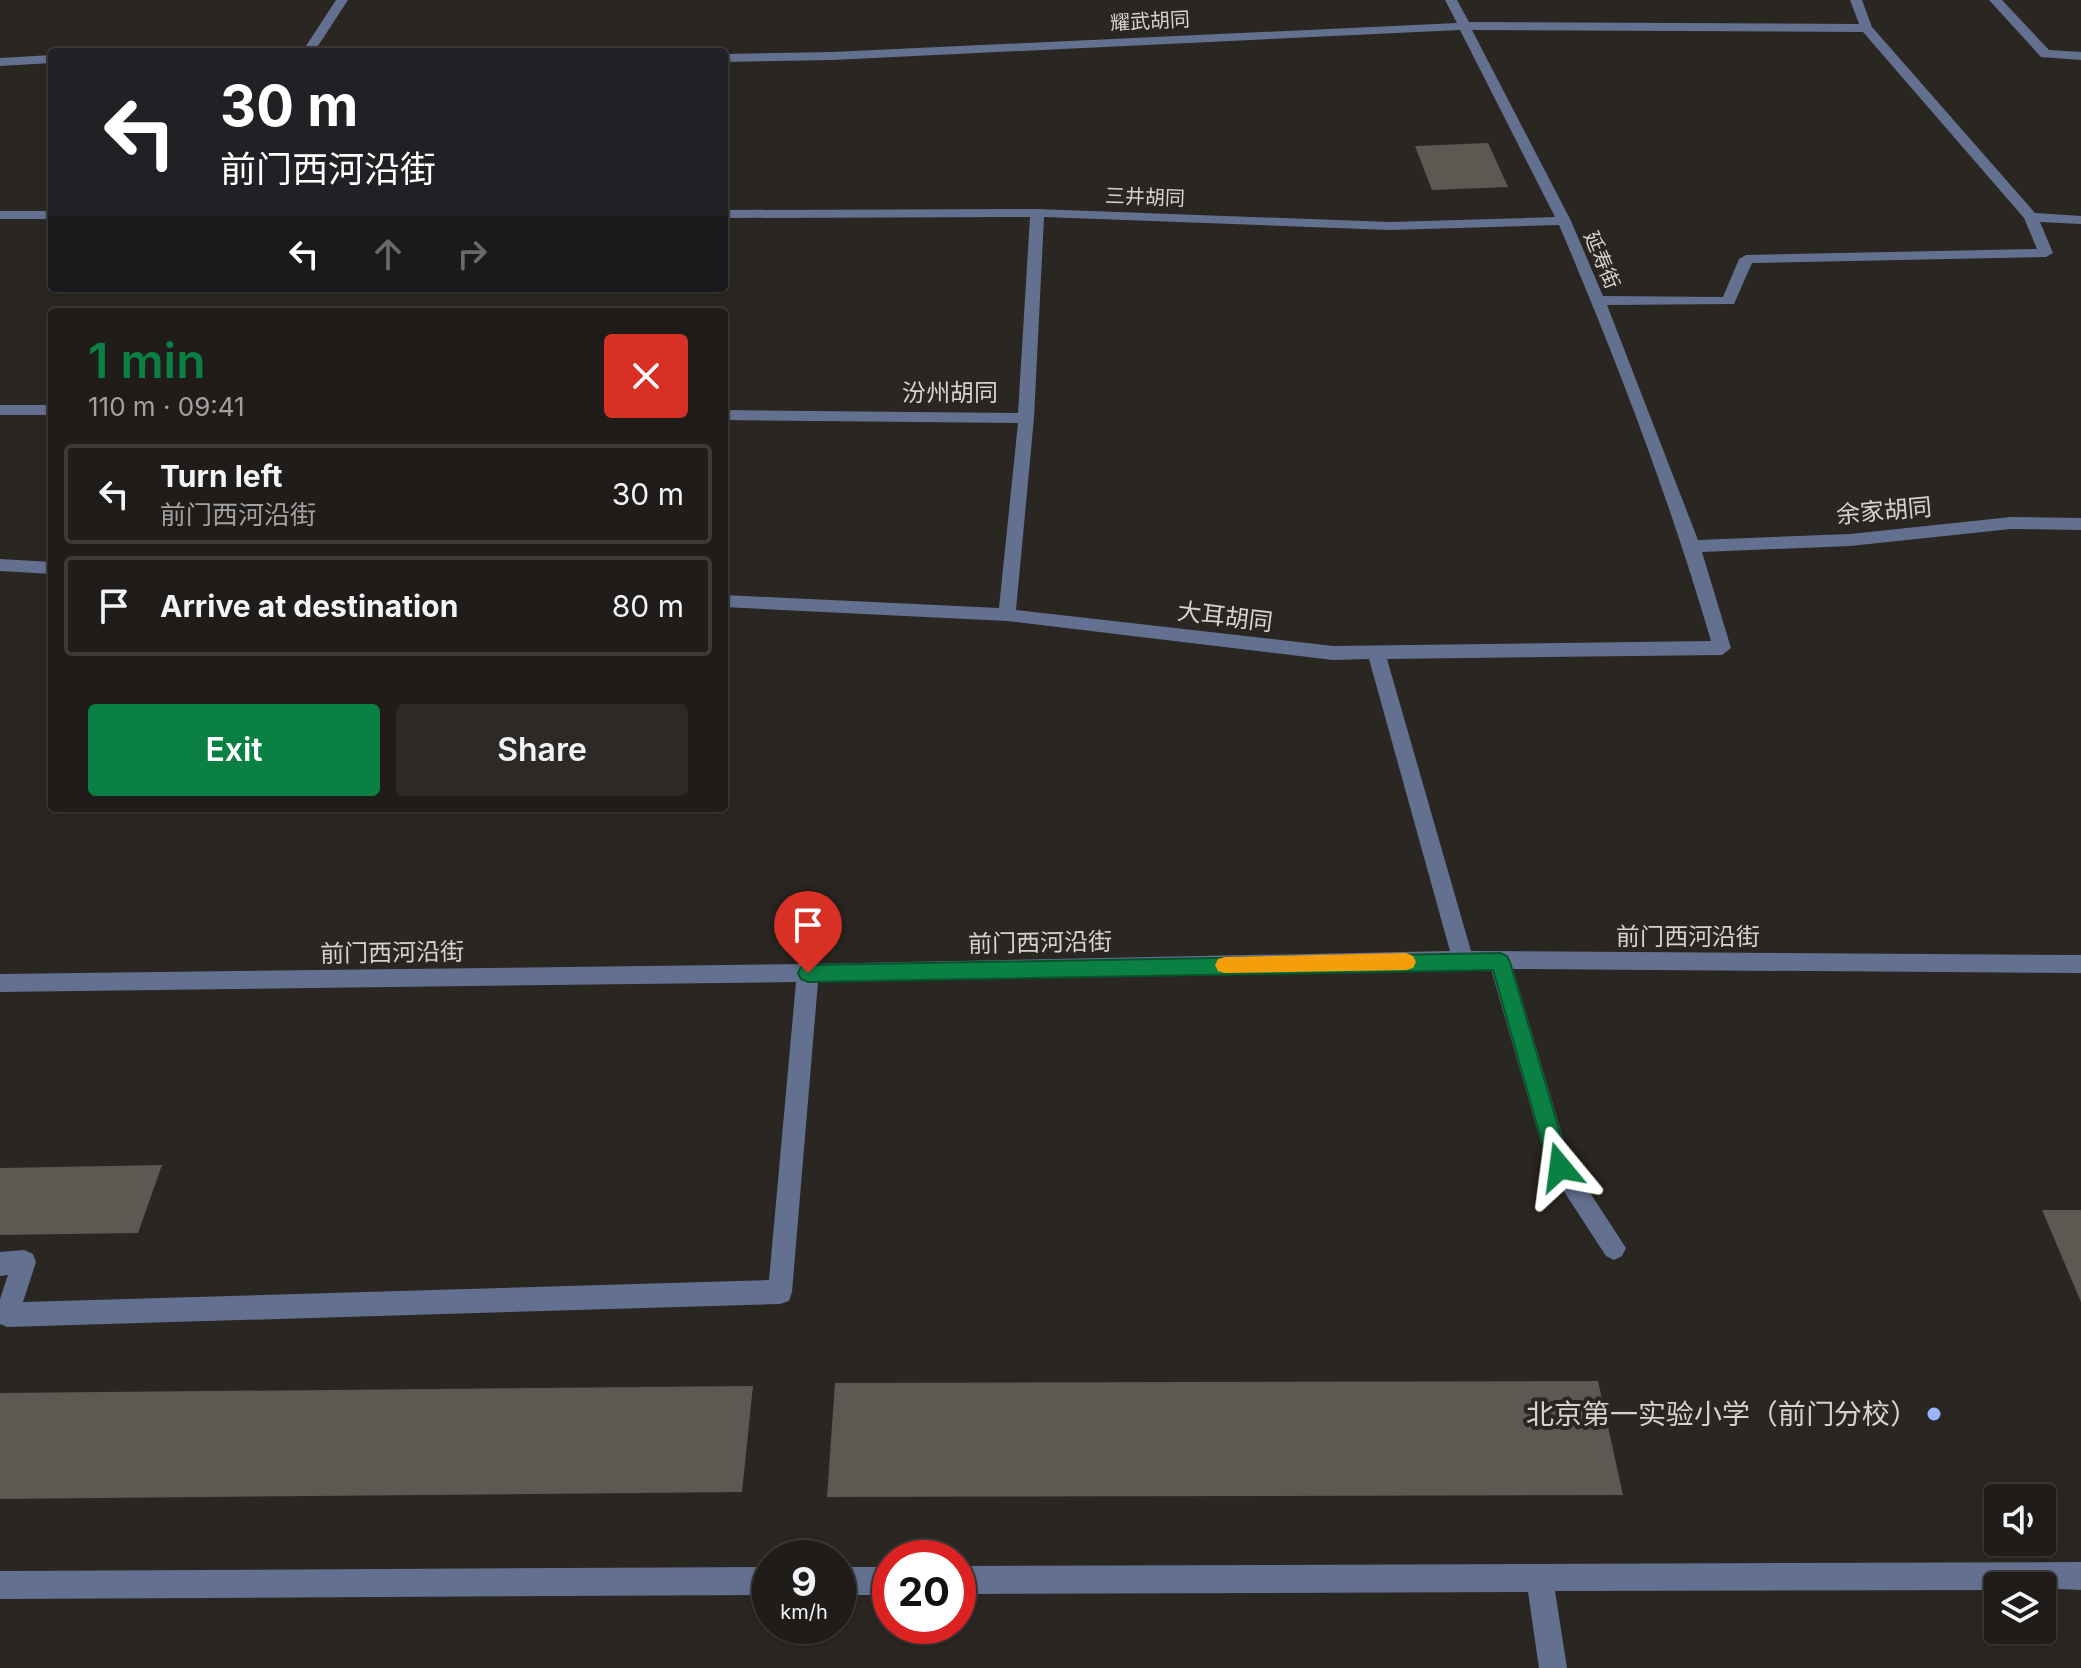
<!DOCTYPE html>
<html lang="en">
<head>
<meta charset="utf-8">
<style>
	body { margin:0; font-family:Inter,"Noto Sans SC",sans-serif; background:#2d2926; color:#f1f3f6; height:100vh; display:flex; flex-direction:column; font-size:30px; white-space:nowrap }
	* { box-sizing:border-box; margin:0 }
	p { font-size:26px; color:#a2a1a2 }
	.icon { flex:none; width:44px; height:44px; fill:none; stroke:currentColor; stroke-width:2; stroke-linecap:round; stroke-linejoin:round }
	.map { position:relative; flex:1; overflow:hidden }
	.drawer { position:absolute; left:48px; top:308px; width:680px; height:504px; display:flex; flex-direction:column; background:#201c19; border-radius:8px; box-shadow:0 2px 6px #0004,0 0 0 2px #3d3a38 }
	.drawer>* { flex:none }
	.hud { position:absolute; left:48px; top:48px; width:680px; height:244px; border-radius:8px; box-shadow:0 2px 6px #0004,0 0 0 2px #3d3a38; background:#202124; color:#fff; overflow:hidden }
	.buttons { position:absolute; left:1984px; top:1484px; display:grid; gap:16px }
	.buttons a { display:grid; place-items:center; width:72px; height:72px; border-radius:8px; background:#201c19; box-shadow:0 2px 6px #0004,0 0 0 2px #3d3a38; font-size:40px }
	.speed { position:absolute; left:752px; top:1540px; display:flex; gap:16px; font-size:40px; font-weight:700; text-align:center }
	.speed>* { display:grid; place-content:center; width:104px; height:104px; border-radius:50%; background:#201c19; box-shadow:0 2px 6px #0004,0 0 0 2px #3d3a38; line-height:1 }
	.speed small { font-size:20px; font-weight:400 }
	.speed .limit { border:12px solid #d22; background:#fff; color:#111 }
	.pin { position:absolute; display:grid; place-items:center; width:68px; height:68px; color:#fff; margin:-82px -34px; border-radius:50% 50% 50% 0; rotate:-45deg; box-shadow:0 0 8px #0007 }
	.pin .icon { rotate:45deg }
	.me { position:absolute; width:88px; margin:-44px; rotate:344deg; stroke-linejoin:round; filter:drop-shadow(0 0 6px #0008) }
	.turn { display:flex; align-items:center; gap:28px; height:168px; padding:0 40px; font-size:36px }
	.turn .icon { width:104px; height:104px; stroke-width:2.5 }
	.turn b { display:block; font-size:56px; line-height:68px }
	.lanes { display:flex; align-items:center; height:76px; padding:0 40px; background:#0003; justify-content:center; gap:40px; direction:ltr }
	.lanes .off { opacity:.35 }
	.round { display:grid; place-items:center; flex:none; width:84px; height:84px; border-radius:8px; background:#2d2926 }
	.headline { display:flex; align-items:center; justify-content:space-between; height:136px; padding:0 40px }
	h1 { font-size:48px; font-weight:600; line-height:60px; color:#0b8043 }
	.cta { display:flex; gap:16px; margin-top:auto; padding:16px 40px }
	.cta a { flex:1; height:92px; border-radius:8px; background:#0b8043; color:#fff; font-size:32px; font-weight:600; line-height:92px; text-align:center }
	.cta a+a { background:#2d2926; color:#f1f3f6 }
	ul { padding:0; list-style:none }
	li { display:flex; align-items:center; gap:24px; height:100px; margin:0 16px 12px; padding:0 24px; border:4px solid #3d3a38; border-radius:8px }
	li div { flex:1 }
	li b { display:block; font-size:30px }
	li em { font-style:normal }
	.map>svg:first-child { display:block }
	.building { fill:#5c5852 }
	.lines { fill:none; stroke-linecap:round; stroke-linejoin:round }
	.minor { fill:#63708f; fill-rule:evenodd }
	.route { fill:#0b8043; stroke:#07532c; stroke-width:2 }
	.slow { fill:#f59e0b }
	.poi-dot { fill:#98b5fd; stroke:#2a2621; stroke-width:3 }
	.labels { text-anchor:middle; stroke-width:8; stroke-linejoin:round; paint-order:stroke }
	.far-street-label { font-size:20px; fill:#d5d3cf; stroke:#2a2621 }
	.street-label { font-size:24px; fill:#d5d3cf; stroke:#2a2621 }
	.near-poi-label { font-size:28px; fill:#d5d3cf; stroke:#2a2621; text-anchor:end }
</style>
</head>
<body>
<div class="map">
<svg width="2081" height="1668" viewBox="0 0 2081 1668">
	<rect width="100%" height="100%" fill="#2a2621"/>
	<!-- building -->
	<g class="building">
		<path d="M1488,143L1508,187L1432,190L1415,146Z"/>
		<path d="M162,1165L138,1233L0,1235V1168Z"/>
		<path d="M2042,1210H2081V1302Z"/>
		<path d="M1598,1381L1623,1495L827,1497L835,1383Z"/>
		<path d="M753,1386L742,1492L0,1499V1393Z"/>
	</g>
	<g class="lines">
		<!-- minor -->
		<g class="minor">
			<path d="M336,0H348L314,52H302Z"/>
			<path d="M1445,0H1457L1469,22L1859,24L1850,0H1862L1872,27L2035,213L2081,216V224L2040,222L2053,253L2046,257L1752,263L1734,304L1607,305L1698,540L1850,534L2011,517L2081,518V530L2011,529L1850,546L1702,552L1731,648L1722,655L1387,659L1471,951L2081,955V973L1513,969L1570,1162L1626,1248L1622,1256L1614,1260L1606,1256L1548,1167L1491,969L818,982L792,1292L789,1301L780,1304L7,1327L0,1324V1299L8,1275L0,1276V1252L24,1250L33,1254L36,1262L23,1302L769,1280L796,982L0,992V974L808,964L1450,951L1369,659L1333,660L1007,621L724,607V595L999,608L1018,423L724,420V410L1018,413L1030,217L724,218V210L1037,209L1390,222L1555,217L1460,30L832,60L724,62V54L832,52L1457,23ZM1472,30L1863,32L2024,218L2037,249L1746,255L1739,259L1723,297L1603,296L1571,221ZM1044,217L1390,230L1559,225C1617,361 1670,500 1711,641L1333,646L1016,610L1034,418Z"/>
			<path d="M1989,0H2002L2049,50L2081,52V60L2041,57Z"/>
			<path d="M52,55V63L0,66V58Z"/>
			<rect x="0" y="211" width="52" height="8"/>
			<rect x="0" y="405" width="52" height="10"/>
			<path d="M0,559L52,562V574L0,571Z"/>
			<path d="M2081,1562V1590L1998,1586V1590L1555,1591L1567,1668H1539L1528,1592L958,1594V1566Z"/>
			<path d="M770,1567V1595L0,1599V1571Z"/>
			<rect x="838" y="1567" width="52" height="28"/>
		</g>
	</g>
	<!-- route -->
	<path class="route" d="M1500,953L1507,956L1510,962L1570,1167L1567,1174L1560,1177L1552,1174L1549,1167L1493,970L808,982L801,979L798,973L801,967L808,965Z"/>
	<!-- slow -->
	<path class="slow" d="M1406,953L1413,956L1416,962L1413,968L1406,970L1225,973L1218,971L1215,965L1218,959L1225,957Z"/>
	<!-- markers -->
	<circle class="poi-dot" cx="1934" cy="1414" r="8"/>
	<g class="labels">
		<!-- far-street labels -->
		<g class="far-street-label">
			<text transform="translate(1150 21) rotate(-3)" y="7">耀武胡同</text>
			<text transform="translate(1145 197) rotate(2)" y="7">三井胡同</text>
			<text transform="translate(1602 260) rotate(67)" y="7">延寿街</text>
		</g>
		<!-- street labels -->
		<g class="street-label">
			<text x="950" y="401">汾州胡同</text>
			<text transform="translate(1884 511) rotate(-5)" y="8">余家胡同</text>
			<text transform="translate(1225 617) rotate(7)" y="8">大耳胡同</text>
			<text x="1688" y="945">前门西河沿街</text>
			<text transform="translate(1040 943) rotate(-1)" y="8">前门西河沿街</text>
			<text transform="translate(392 953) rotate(-1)" y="8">前门西河沿街</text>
		</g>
		<!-- near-poi labels -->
		<g class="near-poi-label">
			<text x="1918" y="1424">北京第一实验小学（前门分校）</text>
		</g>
	</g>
</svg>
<div class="buttons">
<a><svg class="icon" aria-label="sound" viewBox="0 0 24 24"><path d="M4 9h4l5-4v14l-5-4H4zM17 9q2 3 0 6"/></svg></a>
<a><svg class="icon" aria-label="layers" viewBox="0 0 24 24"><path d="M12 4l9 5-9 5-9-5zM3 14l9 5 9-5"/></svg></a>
</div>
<div class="speed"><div>9<small>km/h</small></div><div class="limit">20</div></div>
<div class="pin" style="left:808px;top:973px;background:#d93025"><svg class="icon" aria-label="arrive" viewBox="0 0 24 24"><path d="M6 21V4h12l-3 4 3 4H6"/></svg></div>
<svg class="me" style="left:1560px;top:1167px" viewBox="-20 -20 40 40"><path d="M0-17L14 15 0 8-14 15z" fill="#0b8043" stroke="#fff" stroke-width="4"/></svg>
<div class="hud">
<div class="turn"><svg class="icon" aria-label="left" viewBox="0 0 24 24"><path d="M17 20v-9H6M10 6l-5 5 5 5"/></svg><div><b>30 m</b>前门西河沿街</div></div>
<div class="lanes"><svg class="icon" aria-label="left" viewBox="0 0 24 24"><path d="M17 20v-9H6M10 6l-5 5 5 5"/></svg><svg class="icon off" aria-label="ahead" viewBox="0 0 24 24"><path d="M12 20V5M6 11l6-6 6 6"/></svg><svg class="icon off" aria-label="right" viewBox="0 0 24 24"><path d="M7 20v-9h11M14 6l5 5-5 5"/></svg></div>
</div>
<section class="drawer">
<div class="headline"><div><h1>1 min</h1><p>110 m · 09:41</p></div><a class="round" style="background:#d93025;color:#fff"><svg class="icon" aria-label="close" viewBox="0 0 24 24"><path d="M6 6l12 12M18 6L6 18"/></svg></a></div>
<ul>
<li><svg class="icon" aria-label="left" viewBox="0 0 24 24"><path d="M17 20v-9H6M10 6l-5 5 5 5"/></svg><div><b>Turn left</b><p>前门西河沿街</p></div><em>30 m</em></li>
<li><svg class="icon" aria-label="arrive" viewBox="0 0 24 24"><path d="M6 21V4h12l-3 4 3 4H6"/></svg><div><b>Arrive at destination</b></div><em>80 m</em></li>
</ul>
<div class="cta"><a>Exit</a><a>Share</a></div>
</section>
</div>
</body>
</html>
